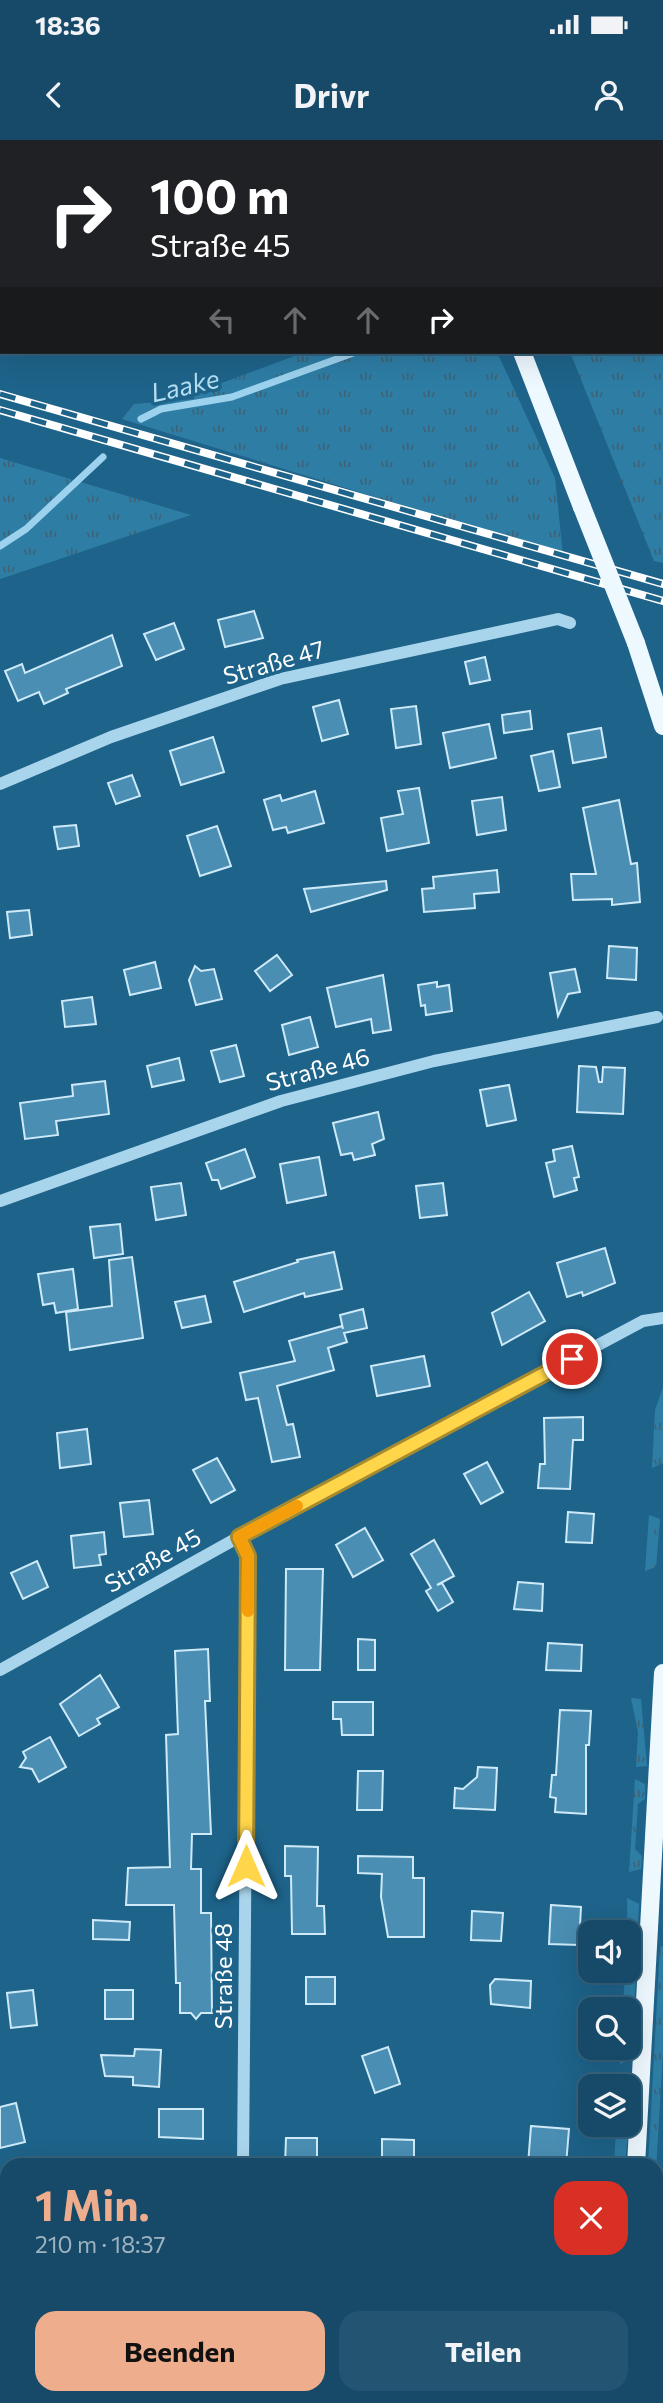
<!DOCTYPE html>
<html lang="de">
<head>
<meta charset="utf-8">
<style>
	body { margin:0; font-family:Commissioner,sans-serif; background:#235471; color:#f1f3f6; height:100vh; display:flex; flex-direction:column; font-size:26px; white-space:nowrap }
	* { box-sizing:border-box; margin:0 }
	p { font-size:23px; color:#9eb3c0 }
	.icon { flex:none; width:38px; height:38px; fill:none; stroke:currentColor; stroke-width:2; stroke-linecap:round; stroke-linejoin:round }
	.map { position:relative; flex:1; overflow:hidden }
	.details { position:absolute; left:0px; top:2018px; width:663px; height:247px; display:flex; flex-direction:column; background:#164a68; border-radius:21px 21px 0 0; box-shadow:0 7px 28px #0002,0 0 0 2px #35627c }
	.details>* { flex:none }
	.guide { position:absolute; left:0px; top:0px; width:663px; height:214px; box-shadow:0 7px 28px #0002,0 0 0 2px #35627c; background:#202124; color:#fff; overflow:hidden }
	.fabs { position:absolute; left:578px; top:1780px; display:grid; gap:14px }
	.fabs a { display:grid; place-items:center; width:63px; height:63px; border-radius:14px; background:#164a68; box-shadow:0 7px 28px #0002,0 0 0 2px #35627c; font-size:35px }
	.pin { position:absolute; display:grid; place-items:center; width:60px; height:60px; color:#fff; margin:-30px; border:4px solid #fff; border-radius:50%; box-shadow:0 2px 7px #0007 }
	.me { position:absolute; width:77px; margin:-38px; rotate:0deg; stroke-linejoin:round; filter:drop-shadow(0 0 5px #0008) }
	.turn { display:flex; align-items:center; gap:24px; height:147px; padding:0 35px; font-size:32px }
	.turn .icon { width:91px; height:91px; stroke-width:2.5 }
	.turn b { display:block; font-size:49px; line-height:60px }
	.lanes { display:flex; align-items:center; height:66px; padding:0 35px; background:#0003; justify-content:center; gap:35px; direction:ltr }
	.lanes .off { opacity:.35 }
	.round { display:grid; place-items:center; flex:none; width:74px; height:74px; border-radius:21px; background:#235471 }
	.head { display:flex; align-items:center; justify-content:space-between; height:119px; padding:0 35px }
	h1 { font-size:42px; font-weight:700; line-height:52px; color:#eead8d }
	.primary-button { display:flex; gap:14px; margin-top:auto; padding:14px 35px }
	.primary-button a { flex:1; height:80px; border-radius:21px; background:#eead8d; color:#111; font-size:28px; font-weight:700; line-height:80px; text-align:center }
	.primary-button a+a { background:#235471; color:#f1f3f6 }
	.status { display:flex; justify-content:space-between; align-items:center; height:49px; padding:0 35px; background:#164a68; direction:ltr }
	.status svg { height:19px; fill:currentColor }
	header { display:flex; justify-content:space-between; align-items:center; height:91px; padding:0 35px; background:#164a68; font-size:32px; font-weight:700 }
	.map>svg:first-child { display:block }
	.grass { fill:url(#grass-tufts) }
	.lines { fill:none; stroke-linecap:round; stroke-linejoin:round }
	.stream { stroke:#9cd2ed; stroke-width:7 }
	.building { fill:#4a8eb3; stroke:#ceeaf8; stroke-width:2 }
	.minor { stroke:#a9d5ec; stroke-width:12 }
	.major { stroke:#eef8ff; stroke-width:18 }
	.rail-casing { stroke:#fff; stroke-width:8 }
	.rail { stroke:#1e638a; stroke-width:5; stroke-dasharray:16; stroke-linecap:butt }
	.major-bridge { stroke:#eef8ff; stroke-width:18 }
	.route-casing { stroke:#a68a30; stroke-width:18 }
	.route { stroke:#ffd54a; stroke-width:12 }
	.slow { stroke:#f59e0b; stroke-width:12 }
	.labels { text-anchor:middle; stroke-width:7; stroke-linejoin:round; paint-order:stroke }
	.street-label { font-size:24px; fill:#fff; stroke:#1e638a }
	.water-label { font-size:26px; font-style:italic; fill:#b5def3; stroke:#1e638a }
</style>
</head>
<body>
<div class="status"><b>18:36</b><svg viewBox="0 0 49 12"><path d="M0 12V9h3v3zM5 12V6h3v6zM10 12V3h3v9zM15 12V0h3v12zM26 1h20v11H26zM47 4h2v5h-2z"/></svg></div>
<header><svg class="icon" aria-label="back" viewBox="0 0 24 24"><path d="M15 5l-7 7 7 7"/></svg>Drivr<svg class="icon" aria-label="person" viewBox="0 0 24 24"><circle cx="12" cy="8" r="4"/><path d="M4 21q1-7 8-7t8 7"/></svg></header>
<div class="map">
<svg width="663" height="2263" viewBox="0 0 663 2263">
	<defs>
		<pattern id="grass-tufts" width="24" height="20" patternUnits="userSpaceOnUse" patternTransform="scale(1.75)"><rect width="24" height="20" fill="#2e7da5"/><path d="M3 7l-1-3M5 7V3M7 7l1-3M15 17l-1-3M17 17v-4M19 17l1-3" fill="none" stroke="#3d6478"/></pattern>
	</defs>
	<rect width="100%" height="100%" fill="#1e638a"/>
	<!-- grass -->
	<g class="grass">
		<path d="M663,50V423L654,421L570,212H662Z"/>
		<path d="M305,212H497L555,338L563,415L122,279L134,264L194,259L195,253Z"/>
		<path d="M0,318L191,375L0,439Z"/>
		<path d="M663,1247V1323L652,1328L655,1270Z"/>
		<path d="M649,1375L660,1379L656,1427L645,1431Z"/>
		<path d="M631,1558L641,1559L647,1626L636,1627L638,1592Z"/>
		<path d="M635,1639L645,1644V1659L638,1664L635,1709L642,1716L641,1729L629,1732Z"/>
		<path d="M627,1758L639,1764L636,1810L628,1814Z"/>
		<path d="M663,1806V1912L656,2031V2025H648L660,1807Z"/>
		<path d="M625,1832L636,1838L630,1920L620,1924L621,1908H628V1869H623Z"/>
		<path d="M616,1990L628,1996L625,2021L614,2025Z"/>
	</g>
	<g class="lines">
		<!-- stream -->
		<g class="stream">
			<path d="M662,85L663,84"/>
			<path d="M141,279L161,269L232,257L356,212"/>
			<path d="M0,406L26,389L103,317"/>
		</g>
	</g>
	<!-- building -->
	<g class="building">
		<path d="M254,471L263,498L225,507L218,480Z"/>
		<path d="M174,483L184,509L156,520L144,494Z"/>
		<path d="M112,495L122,526L66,549L68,553L44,564L39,552L18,561L5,531L22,524L25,533Z"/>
		<path d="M485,517L490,540L470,544L465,522Z"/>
		<path d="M339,560L348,594L322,601L313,567Z"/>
		<path d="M416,566L421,604L396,608L391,569Z"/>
		<path d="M530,571L532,589L504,593L502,575Z"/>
		<path d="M489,584L496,618L450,628L443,593Z"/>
		<path d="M601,588L606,617L573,623L568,594Z"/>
		<path d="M213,597L224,632L181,645L170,611Z"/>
		<path d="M553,611L560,647L539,651L531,616Z"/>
		<path d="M132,635L140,656L116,664L108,643Z"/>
		<path d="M419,648L429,703L387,711L381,678L403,674L398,651Z"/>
		<path d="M315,651L324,683L288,693L286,687L273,690L264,660L280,655L282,661Z"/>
		<path d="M502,657L506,690L477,695L472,661Z"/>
		<path d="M619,660L631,724L637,723L640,762L612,765V759L573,760L571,734H596L583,668Z"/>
		<path d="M76,685L79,706L58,709L54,687Z"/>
		<path d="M217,686L231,726L200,736L187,696Z"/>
		<path d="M497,730L499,752L474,754L475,768L424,772L422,749L434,748L433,737Z"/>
		<path d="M386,741L387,750L311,772L304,749Z"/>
		<path d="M29,770L32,795L10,798L7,772Z"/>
		<path d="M609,806L637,808L636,840L607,838Z"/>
		<path d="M277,815L292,835L270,851L255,831Z"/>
		<path d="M155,822L161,848L130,855L124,830Z"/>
		<path d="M195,826L201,831L214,829L222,859L196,865L189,840Z"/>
		<path d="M575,829L580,852L568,854L558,876L550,833Z"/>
		<path d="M383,835L391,890L373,893L371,879L336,887L327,848Z"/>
		<path d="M437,842V847L449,845L452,871L426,875L425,865L421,866L418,845Z"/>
		<path d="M92,857L96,884L65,887L62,861Z"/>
		<path d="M310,877L318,907L289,915L282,885Z"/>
		<path d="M236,905L244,936L220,942L211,911Z"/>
		<path d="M179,918L184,940L152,947L147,926Z"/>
		<path d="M579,926L596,927L599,942H602L603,927L625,928L623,974L577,972Z"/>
		<path d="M105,941L109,974L56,981L58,995L25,999L20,963L73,956L72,945Z"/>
		<path d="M509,945L516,980L487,986L480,950Z"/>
		<path d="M378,972L384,999L372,1004L375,1015L354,1020L352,1013L341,1015L333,983Z"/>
		<path d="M572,1006L579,1037L574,1038L577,1050L554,1057L546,1023L555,1021L553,1010Z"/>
		<path d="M245,1009L255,1037L221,1049L218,1040H212L206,1023Z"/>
		<path d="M319,1017L326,1055L287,1063L280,1024Z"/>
		<path d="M181,1043L186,1075L156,1080L151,1047Z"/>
		<path d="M443,1043L447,1075L420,1078L416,1046Z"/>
		<path d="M120,1084L123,1114L94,1118L90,1087Z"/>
		<path d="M605,1108L615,1143L583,1156L582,1152L567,1157L557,1123Z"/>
		<path d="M334,1112L342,1149L305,1157L304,1153L244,1172L234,1142L298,1122L297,1120Z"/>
		<path d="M132,1117L143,1198L70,1210L66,1172L112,1166L109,1120Z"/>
		<path d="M73,1129L78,1169L56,1173L54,1163L43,1165L38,1134Z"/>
		<path d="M529,1152L545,1181L502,1205L492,1173Z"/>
		<path d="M205,1156L211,1182L182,1188L175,1162Z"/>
		<path d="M363,1169L367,1188L344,1193L347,1202L328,1208L334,1230L277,1246L287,1285L293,1284L300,1317L272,1322L258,1258L246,1260L240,1233L295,1221L289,1201L342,1186L343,1189L340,1175Z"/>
		<path d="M424,1216L430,1246L377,1256L371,1226Z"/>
		<path d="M583,1277V1300H573L570,1349L538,1348L540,1324H545L544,1278Z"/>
		<path d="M87,1289L91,1324L60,1328L57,1293Z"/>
		<path d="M217,1318L235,1350L211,1363L193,1330Z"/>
		<path d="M487,1322L503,1352L481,1364L464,1334Z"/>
		<path d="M149,1360L153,1394L124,1397L120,1363Z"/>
		<path d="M568,1372L594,1374L592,1403L566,1402Z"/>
		<path d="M365,1388L383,1420L353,1437L336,1405Z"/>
		<path d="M104,1392L106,1414L99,1415L101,1425L74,1428L71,1396Z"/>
		<path d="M434,1400L454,1436L437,1445L442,1443L453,1462L438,1471L426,1451L431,1448L411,1414Z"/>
		<path d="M37,1421L48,1447L23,1459L11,1433Z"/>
		<path d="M286,1429H323L320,1530H285Z"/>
		<path d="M518,1442L543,1444L542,1471L514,1469Z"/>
		<path d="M358,1499L375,1500V1530H358Z"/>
		<path d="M548,1503L582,1505L581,1531L546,1530Z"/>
		<path d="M208,1509L210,1561H205L211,1694H192L191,1729H201V1773H211L212,1873H201L196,1879L191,1873H180V1843H176L174,1765H126L128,1728L170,1727L166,1595L178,1594L175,1511Z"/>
		<path d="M100,1535L119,1567L97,1579L100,1584L79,1596L60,1564Z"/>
		<path d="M333,1562H373V1595H342L341,1579H333Z"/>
		<path d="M560,1570L591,1571L589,1605H586V1674L555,1672L556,1658L550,1657L552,1635H556Z"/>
		<path d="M50,1597L66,1627L39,1642L32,1629L20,1627L26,1618L23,1612Z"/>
		<path d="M478,1627L497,1628L495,1670L454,1668L455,1648L463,1649L477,1637Z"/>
		<path d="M358,1631H383L382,1670H357Z"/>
		<path d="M285,1706L318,1707L317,1766H324L325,1794H292L291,1736H285Z"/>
		<path d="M358,1716L413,1717V1738H424V1797H388L381,1757L382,1734L358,1733Z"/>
		<path d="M551,1765L581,1767L579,1805L549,1804Z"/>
		<path d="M472,1771L503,1773L501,1801L471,1800Z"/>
		<path d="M93,1780L130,1782L129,1800L93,1799Z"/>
		<rect x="306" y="1837" width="29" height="27"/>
		<path d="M495,1839L531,1841L530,1868L491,1864L490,1845Z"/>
		<path d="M33,1850L37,1885L11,1888L7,1853Z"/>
		<rect x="105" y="1850" width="28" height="29"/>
		<path d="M388,1907L400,1944L375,1953L362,1916Z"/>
		<path d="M135,1909L161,1910L159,1947L133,1945V1937L105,1936L101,1915L134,1916Z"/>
		<path d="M16,1963L25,2002L0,2008V1967Z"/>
		<path d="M159,1969H203V1999L159,1997Z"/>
		<path d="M531,1986L569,1989L566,2025H528Z"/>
		<path d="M286,1998H317V2025H285Z"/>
		<path d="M382,1999L414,2000V2025H382Z"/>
	</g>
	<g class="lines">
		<!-- minor -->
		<g class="minor">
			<path d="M309,2L311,0"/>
			<path d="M0,154H2"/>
			<path d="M0,644L111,597L280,539L558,479L570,483"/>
			<path d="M0,1061L281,961L434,921L657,877"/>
			<path d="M239,1397L248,1416L243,2025"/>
			<path d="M0,1530L239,1397L643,1181L663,1178"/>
			<path d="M217,2263L218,2258"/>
			<path d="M432,2263L453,2258"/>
		</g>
		<!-- major -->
		<g class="major">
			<path d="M451,0V2"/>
			<path d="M522,212L582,367"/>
			<path d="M636,503L663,586"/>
			<path d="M636,2025L663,1533"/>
			<path d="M623,2263V2258"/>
		</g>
		<!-- rail casing -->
		<g class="rail-casing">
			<g id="rail">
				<path d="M0,254L663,444"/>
				<path d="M0,270L663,461"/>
			</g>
		</g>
		<!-- rail -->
		<use href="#rail" class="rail"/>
		<!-- major-bridge -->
		<path class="major-bridge" d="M582,367L636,503"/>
	</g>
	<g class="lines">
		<!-- route casing -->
		<g class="route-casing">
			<path id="route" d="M246,1726L248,1416L239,1397L572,1219"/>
		</g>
		<!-- route -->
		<use href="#route" class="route"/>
		<!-- slow -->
		<path class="slow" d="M248,1471V1416L239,1397L297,1366"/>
	</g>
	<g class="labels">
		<!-- street labels -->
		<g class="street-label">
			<text transform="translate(274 523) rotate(-16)" y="8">Straße 47</text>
			<text transform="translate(318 930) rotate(-15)" y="8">Straße 46</text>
			<text transform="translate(153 1421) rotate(-29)" y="8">Straße 45</text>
			<text transform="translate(224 1836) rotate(-90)" y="8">Straße 48</text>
		</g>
		<!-- water labels -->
		<g class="water-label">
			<text transform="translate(185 246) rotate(-13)" y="9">Laake</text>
		</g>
	</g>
</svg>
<div class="fabs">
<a><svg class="icon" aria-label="sound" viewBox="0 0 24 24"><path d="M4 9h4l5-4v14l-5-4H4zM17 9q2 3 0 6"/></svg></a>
<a><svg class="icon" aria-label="search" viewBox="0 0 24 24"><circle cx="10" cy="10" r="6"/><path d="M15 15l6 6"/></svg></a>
<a><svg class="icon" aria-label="layers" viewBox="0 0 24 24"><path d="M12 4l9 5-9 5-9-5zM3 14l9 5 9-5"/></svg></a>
</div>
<div class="pin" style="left:572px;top:1219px;background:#d93025"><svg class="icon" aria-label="arrive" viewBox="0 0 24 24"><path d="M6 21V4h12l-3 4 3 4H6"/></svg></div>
<svg class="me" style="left:246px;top:1726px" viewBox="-20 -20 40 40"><path d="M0-17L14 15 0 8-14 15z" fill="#ffd54a" stroke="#fff" stroke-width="4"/></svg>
<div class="guide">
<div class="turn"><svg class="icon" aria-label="right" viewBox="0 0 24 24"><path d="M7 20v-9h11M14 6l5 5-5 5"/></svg><div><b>100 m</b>Straße 45</div></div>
<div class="lanes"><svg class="icon off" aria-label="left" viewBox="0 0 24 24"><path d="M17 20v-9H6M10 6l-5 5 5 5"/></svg><svg class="icon off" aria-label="ahead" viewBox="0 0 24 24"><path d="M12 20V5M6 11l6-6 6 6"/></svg><svg class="icon off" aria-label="ahead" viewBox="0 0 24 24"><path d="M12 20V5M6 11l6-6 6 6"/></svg><svg class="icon" aria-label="right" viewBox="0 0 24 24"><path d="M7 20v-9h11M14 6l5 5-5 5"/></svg></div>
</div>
<section class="details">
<div class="head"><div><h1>1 Min.</h1><p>210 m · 18:37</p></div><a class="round" style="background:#d93025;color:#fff"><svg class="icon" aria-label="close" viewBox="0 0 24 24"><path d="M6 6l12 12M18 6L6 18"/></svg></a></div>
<div class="primary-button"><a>Beenden</a><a>Teilen</a></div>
</section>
</div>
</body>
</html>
